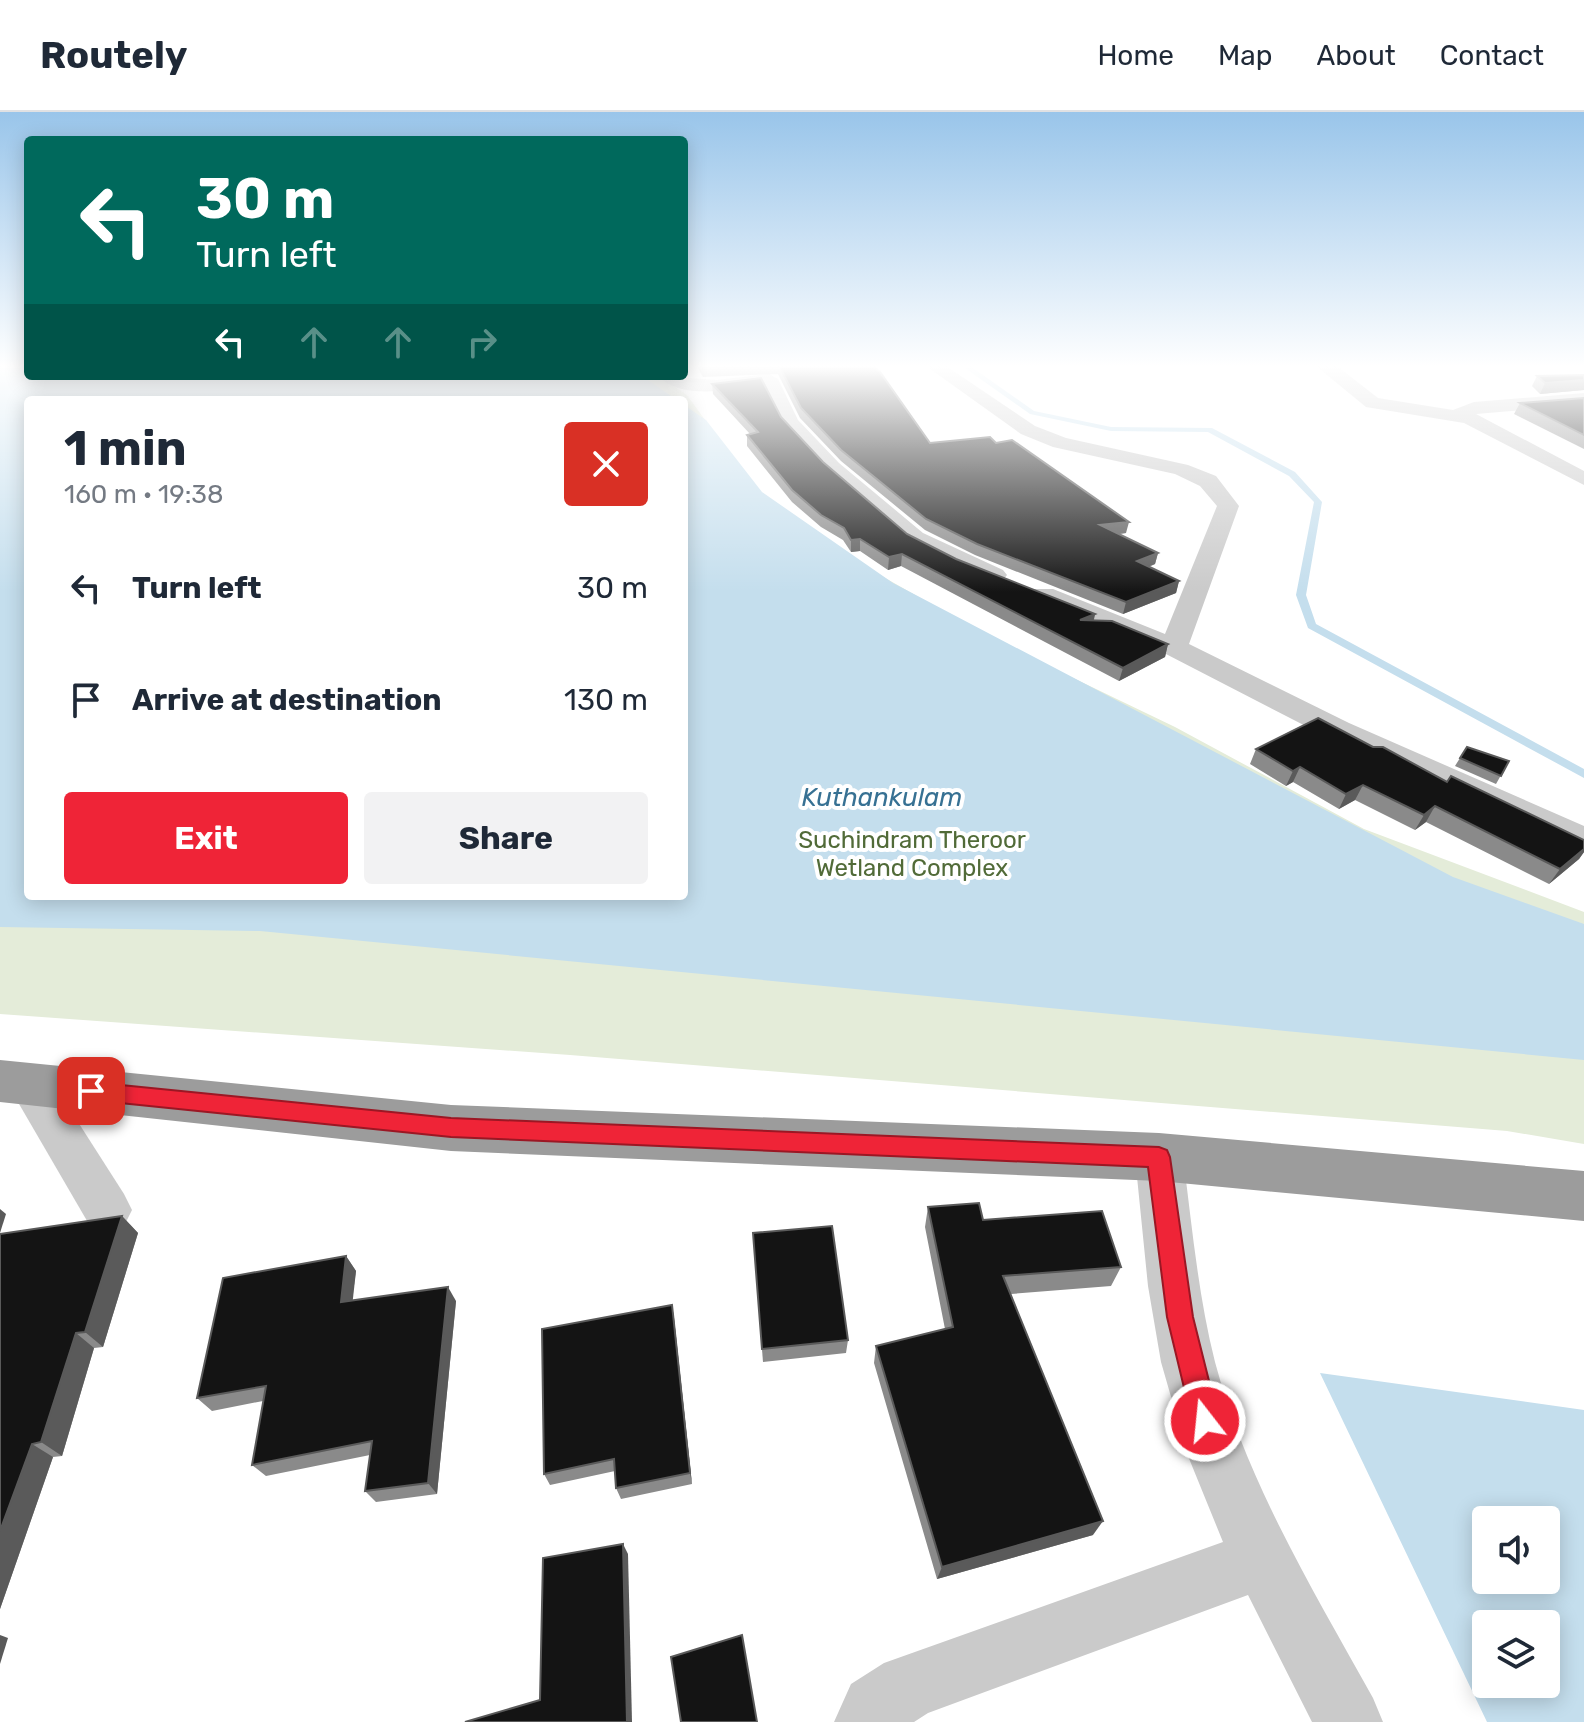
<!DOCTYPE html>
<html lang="en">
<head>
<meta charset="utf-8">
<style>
	body { margin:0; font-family:Rubik,sans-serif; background:#f2f2f3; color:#1f2937; height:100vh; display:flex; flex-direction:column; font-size:30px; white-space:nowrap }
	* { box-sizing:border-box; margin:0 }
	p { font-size:26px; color:#747a83 }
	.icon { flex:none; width:44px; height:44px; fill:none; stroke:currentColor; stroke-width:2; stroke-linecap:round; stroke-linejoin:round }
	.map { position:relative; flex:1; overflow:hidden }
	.panel { position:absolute; left:24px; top:284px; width:664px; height:504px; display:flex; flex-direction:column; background:#fff; border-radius:8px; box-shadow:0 4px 20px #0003 }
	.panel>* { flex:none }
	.guide { position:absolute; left:24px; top:24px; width:664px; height:244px; border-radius:8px; box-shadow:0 4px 20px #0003; background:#00695c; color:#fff; overflow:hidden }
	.fabs { position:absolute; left:1472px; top:1394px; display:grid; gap:16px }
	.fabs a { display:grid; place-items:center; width:88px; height:88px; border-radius:8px; background:#fff; box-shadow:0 4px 20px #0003; font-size:40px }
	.pin { position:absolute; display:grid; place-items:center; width:68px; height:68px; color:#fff; margin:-34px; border-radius:16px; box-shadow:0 4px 12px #0006 }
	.me { position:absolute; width:88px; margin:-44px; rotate:344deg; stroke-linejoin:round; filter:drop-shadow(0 0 6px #0008) }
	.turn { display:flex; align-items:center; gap:28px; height:168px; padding:0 40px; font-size:36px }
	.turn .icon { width:104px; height:104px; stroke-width:2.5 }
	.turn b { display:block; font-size:56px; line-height:68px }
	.lanes { display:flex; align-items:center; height:76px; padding:0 40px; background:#0003; justify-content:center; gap:40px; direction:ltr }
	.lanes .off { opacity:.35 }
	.round { display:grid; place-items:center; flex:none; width:84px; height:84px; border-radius:8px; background:#f2f2f3 }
	.head { display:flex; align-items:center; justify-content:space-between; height:136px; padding:0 40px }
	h1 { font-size:48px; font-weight:700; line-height:60px }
	.primary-button { display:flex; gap:16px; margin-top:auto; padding:16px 40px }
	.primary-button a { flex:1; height:92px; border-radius:8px; background:#ef2437; color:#fff; font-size:32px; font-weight:700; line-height:92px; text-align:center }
	.primary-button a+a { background:#f2f2f3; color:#1f2937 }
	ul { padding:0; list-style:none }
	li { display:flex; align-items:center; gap:24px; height:112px; padding:0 40px }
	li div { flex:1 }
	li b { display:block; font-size:30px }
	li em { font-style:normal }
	header { display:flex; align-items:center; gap:48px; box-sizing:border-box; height:112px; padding:0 40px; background:#fff; border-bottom:2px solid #e0e1e3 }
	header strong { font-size:38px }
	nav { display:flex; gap:44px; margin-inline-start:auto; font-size:28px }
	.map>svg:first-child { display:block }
	.green { fill:#e4ecd9; fill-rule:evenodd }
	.water { fill:#c4deed; fill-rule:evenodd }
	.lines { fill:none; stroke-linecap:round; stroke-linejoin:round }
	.stream { fill:#c4deed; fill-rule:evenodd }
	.minor { fill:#cacaca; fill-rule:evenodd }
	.trunk { fill:#9c9c9c; fill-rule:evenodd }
	.wall { fill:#8a8a8a }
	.shaded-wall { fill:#5a5a5a }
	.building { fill:#141414; stroke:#5a5a5a; stroke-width:2 }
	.route { fill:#ef2437; stroke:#9b1724; stroke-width:2 }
	.labels { text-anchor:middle; stroke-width:8; stroke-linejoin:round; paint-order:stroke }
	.park-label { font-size:24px; fill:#516b38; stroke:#fff }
	.water-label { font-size:26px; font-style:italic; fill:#377193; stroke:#fff }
</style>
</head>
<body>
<header>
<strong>Routely</strong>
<nav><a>Home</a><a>Map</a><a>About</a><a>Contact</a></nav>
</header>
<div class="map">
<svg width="1584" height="1610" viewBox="0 0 1584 1610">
	<rect width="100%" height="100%" fill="#fff"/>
	<!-- green -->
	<path class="green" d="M0,254H28V264H659L687,283L755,377L801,418L994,528L1175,615L1364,717L1584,800V1032L1507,1019L570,943L0,902ZM28,288H684V784H28Z"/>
	<!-- water -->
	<g class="water">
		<path d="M0,254H28V264H642L677,288H28V784H684V293L706,308L762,380L893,471L1453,765L1584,812V948L260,819L0,815Z"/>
		<path d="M1320,1261L1584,1298V1610H1487ZM1486,1408H1546V1468H1486ZM1486,1512H1546V1572H1486Z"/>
	</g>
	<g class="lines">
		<!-- stream -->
		<path class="stream" d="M962,254H970L1034,299L1111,315L1212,316L1295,360L1322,390L1306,483L1316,512L1584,657V666L1308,516L1296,483L1314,390L1289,364L1208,320L1111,319L1030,302Z"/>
		<!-- minor -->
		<g class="minor">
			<path d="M926,254H946L1035,314L1066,326L1188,353L1216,364L1239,394L1189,532L1349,611L1584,714V738L1327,625L1164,541L1035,487L1031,482L1035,477H1053L1165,522L1217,394L1200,374L1175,362L1053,335L1021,322Z"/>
			<path d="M1316,254H1337L1378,286L1453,298L1474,290L1584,281V293L1476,302L1584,359V373L1464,311L1366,295Z"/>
			<path d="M769,262L778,267L798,308L839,351L923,421L1003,458L1007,463L1003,468H985L907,431L825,359L783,314L763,273C733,277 682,289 658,264L717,268Z"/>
			<path d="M30,955L46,960L124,1082L132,1098L124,1114L107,1120L90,1114L8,973L14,960Z"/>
			<path d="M1159,1024L1176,1030L1183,1045C1192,1113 1198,1183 1215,1250C1247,1370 1313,1478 1373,1586L1383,1610H1312L1248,1483L928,1601L914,1610H834L851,1572L884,1551L1223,1430L1188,1344L1161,1250L1148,1174L1135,1045L1142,1030Z"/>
		</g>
		<!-- trunk -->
		<path class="trunk" d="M0,948L451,993L1159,1021L1584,1059V1109L1159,1069L451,1039L0,990Z"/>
	</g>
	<!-- wall -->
	<g class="wall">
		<path d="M697,254H873L930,331H996L1126,421L1118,422L1158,441L1155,452L1149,455L1179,469L1176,481L1123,502L975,443L925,418L841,349L800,306L778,262L703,265Z"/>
		<path d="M1584,263V278L1540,282L1532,274L1537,264Z"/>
		<path d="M712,272L781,305L823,350L907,422L956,447L1095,502L1094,508L1168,532L1165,545L1119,569L901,454L888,458L860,439L851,440L843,428L821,415L792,390L747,334V323L750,322L713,282Z"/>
		<path d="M1584,286V337L1514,302L1520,291Z"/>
		<path d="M1373,635L1447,670L1584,728V740L1579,747L1549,772L1426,710L1415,718L1355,688L1339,697L1293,670L1286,674L1250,652L1256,637Z"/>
		<path d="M1467,635L1509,649L1496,672L1455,654Z"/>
		<path d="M928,1095L983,1108L1121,1155L1111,1174L1011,1182L1093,1423L937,1467L874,1251L876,1234L945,1217L925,1115Z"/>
		<path d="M122,1104L138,1121L103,1235L94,1236L62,1344L53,1345L0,1497V1122Z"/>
		<path d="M753,1121L848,1228L846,1241L763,1250Z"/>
		<path d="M346,1144L356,1159L352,1188L456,1189L437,1382L376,1390L365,1379L370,1343L266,1364L252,1353L263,1289L212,1299L197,1286Z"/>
		<path d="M672,1193L674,1206L692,1372L621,1387L616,1376L615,1359L550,1373L544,1362Z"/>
	</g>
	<!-- shaded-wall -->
	<g class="shaded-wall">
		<path d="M1584,268V278L1540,282L1545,271Z"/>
		<path d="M1129,410L1126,421L1097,425L1100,413Z"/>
		<path d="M860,427V439L851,440V428Z"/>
		<path d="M1158,441L1155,452L1134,460L1137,449Z"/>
		<path d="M902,442L901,454L888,458L889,445Z"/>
		<path d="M1179,469L1176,481L1123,502L1126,490Z"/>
		<path d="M1095,502L1092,515L1080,508Z"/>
		<path d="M1168,532L1165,545L1119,569L1123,556Z"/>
		<path d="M1300,655L1293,670L1286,674L1293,659Z"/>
		<path d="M1363,673L1355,688L1339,697L1346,682Z"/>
		<path d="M1435,694L1426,710L1415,718L1424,703Z"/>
		<path d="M1584,737V740L1579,747L1549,772L1560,757Z"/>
		<path d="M0,1097L6,1102L0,1121Z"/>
		<path d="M122,1104L138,1121L103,1235L85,1220Z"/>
		<path d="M346,1144L356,1159L351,1204L341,1190Z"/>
		<path d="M448,1175L456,1189L437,1382L428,1371Z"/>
		<path d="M672,1193L674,1206L692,1372L690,1361Z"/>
		<path d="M76,1221L94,1236L62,1344L41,1330Z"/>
		<path d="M32,1332L53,1345L0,1497V1419Z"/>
		<path d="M1103,1409L1093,1423L937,1467L942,1455Z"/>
		<path d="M623,1432L628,1442L632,1610H627Z"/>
		<path d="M0,1523L8,1526L0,1552Z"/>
	</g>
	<!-- building -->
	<g class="building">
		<path d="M779,254H873L880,260L930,331L990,325L996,331L1012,328L1129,410L1100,413L1158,441L1137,449L1179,469L1126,490L977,432L926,407L841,338L801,296Z"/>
		<path d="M1584,263V268L1545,271L1537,264Z"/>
		<path d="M761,266L781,305L823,350L907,422L956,447L1095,502L1080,508L1112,509L1168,532L1123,556L902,442L889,445L860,427L851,428L844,416L821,403L792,378L747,323L758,320L712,272Z"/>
		<path d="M1584,286V323L1520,291Z"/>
		<path d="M1318,606L1373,635H1383L1447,670L1451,664L1584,728V737L1560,757L1435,694L1424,703L1363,673L1346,682L1300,655L1293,659L1256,637Z"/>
		<path d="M1467,635L1509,649L1501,664L1460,646Z"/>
		<path d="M979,1091L983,1108L1102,1099L1121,1155L1003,1164L1103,1409L942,1455L876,1234L953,1215L928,1095Z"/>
		<path d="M122,1104L85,1220L76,1221L41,1330L32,1332L0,1419V1122Z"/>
		<path d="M832,1114L848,1228L762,1237L753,1121Z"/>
		<path d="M346,1144L341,1190L448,1175L428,1371L365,1379L372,1329L252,1353L266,1274L197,1286L223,1166Z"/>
		<path d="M672,1193L690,1361L616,1376L614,1347L544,1362L542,1217Z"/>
		<path d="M623,1432L627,1610H465L540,1588L543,1446Z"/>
		<path d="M742,1523L757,1610H681L671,1545Z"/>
	</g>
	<!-- sky -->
	<linearGradient id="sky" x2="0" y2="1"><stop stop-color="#99c5ea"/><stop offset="0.53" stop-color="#fff"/><stop offset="1" stop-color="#fff" stop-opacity="0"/></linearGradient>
	<rect width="1584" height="480" fill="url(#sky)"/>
	<!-- route -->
	<path class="route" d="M91,970L451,1006L1159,1035L1167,1038L1170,1045L1193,1205L1219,1309L1215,1319L1205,1323L1196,1319L1192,1309L1167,1205L1148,1055L451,1025L91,988L83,985L80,979L83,973Z"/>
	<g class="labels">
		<!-- park labels -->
		<g class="park-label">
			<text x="912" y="736">Suchindram Theroor<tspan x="912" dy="28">Wetland Complex</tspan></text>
		</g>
		<!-- water labels -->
		<g class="water-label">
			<text x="882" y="694">Kuthankulam</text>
		</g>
	</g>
</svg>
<div class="fabs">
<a><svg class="icon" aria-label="sound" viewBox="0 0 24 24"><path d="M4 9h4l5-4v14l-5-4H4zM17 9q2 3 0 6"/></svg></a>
<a><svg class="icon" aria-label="layers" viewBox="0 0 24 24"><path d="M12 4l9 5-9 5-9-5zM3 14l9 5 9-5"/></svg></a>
</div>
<div class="pin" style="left:91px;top:979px;background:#d93025"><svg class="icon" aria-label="arrive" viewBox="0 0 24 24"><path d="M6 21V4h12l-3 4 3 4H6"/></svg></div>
<svg class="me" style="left:1205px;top:1309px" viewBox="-20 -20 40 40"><circle r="17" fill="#ef2437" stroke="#fff" stroke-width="3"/><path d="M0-11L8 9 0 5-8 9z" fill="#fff"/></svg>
<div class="guide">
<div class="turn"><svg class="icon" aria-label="left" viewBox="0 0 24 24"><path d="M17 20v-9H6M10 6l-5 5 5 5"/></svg><div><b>30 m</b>Turn left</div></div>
<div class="lanes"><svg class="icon" aria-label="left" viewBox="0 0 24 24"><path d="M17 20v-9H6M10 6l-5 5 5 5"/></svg><svg class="icon off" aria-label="ahead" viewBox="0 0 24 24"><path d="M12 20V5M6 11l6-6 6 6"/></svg><svg class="icon off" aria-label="ahead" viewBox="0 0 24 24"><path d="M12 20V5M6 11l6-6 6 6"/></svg><svg class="icon off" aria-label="right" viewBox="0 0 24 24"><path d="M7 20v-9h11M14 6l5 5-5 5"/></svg></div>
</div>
<section class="panel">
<div class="head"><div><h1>1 min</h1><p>160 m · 19:38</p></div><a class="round" style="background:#d93025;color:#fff"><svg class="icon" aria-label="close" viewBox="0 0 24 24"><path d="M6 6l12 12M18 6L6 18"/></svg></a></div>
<ul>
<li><svg class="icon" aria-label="left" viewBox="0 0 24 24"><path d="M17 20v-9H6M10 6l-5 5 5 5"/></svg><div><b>Turn left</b></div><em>30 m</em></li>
<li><svg class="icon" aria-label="arrive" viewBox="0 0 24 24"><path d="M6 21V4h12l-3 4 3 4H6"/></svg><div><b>Arrive at destination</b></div><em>130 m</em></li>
</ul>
<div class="primary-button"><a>Exit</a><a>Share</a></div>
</section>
</div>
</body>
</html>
